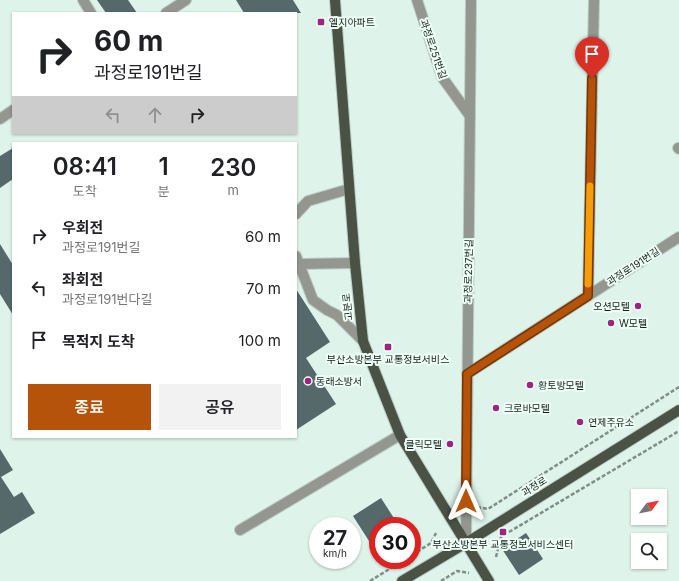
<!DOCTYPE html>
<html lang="ko">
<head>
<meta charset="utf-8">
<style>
	body { margin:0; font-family:Inter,"Noto Sans KR",sans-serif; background:#f2f2f2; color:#202124; height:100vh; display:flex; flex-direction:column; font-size:15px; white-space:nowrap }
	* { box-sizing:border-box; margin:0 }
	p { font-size:13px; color:#757577 }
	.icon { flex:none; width:22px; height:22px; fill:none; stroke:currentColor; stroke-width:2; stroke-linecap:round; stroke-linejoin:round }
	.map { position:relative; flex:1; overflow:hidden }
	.drawer { position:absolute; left:12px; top:142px; width:285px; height:296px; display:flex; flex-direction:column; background:#fff; border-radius:0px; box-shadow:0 1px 3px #0004 }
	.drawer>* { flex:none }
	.guide { position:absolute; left:12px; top:12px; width:285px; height:122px; border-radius:0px; box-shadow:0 1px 3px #0004; background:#fff; color:#202124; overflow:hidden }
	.needle { width:26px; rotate:58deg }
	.tools { position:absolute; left:631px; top:489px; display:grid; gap:8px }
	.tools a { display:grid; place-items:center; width:36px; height:36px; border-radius:0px; background:#fff; box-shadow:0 1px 3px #0004; font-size:20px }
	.speed { position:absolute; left:309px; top:517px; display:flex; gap:8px; font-size:20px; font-weight:700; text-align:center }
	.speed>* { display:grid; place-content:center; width:52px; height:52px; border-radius:50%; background:#fff; box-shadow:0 1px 3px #0004; line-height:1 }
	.speed small { font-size:10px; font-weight:400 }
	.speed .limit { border:6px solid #d22; background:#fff; color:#111 }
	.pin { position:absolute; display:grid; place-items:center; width:34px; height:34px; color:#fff; margin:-41px -17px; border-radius:50% 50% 50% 0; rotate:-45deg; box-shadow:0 0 4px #0007 }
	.pin .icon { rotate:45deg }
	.me { position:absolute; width:44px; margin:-22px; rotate:0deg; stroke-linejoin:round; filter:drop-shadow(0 0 3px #0008) }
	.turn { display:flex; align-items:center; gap:14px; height:84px; padding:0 16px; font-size:18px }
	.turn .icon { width:52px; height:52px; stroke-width:2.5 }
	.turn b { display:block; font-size:28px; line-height:34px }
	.lanes { display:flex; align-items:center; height:38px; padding:0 16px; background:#0003; justify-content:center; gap:20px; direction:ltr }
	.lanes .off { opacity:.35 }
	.eta { display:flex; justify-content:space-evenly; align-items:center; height:68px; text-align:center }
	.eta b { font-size:24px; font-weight:600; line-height:28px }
	.primary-button { display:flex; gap:8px; margin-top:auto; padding:8px 16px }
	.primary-button a { flex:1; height:46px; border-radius:0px; background:#b45309; color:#fff; font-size:16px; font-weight:600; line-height:46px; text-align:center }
	.primary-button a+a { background:#f2f2f2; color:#202124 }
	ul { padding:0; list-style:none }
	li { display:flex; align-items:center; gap:12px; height:52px; padding:0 16px }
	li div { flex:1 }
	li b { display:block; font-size:15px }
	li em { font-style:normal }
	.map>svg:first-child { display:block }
	.building { fill:#55696b }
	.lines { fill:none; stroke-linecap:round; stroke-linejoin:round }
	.minor-casing { stroke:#bacdc5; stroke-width:12 }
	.major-casing { stroke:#bacdc5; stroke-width:12 }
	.path { stroke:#808e88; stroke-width:2.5; stroke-dasharray:4 2; stroke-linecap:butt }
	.minor { stroke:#939790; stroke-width:10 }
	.major { stroke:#4a5246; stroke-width:10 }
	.route-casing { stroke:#753606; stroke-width:10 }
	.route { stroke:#b45309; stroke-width:7 }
	.slow { stroke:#f59e0b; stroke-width:7 }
	.poi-dot { fill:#9b257f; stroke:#eefff8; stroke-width:1.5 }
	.labels { text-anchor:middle; stroke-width:4; stroke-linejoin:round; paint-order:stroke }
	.poi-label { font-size:10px; fill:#171e1b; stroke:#eefff8; text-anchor:start }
	.street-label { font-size:10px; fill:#171e1b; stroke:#eefff8 }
</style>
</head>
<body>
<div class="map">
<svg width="679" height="581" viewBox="0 0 679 581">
	<rect width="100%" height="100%" fill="#def3ea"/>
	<!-- building -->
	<g class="building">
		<path d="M97,0H128L137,13H106Z"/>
		<path d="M236,0H293L301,13H244Z"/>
		<path d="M13,148V179L0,188V156Z"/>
		<path d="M0,244L13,265V315L0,294Z"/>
		<path d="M296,289L330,342L306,358L336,404L296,430Z"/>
		<path d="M0,449L13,470L1,477L14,497L22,492L35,513L0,534Z"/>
		<path d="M381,498L399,526H378V555L353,516Z"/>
		<path d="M526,533L543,559L519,575L502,549Z"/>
	</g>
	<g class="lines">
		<!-- minor casing -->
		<g class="minor-casing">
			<g id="minor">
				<path d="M83,0L91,13"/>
				<path d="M417,0L442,77L470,116"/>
				<path d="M166,13L186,0"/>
				<path d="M0,119L13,110"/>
				<path d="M678,148L679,149"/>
				<path d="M296,214L308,201L349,189"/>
				<path d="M296,256L313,300L327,310L337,315L363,341"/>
				<path d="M299,264L355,263"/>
				<path d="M588,295L594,0"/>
				<path d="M467,374L679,237"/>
				<path d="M240,530L400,435"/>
				<path d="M466,543L471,0"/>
			</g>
		</g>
		<!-- major casing -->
		<g class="major-casing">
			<g id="major">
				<path d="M335,0L355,263L363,341L400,435L489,581"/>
				<path d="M402,581L466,543L679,410"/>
			</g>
		</g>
		<!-- path -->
		<g class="path">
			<path d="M477,507L488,509L679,387"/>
			<path d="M509,532L679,431"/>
			<path d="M412,555L431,543L436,533"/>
			<path d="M496,557L501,537L503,535"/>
			<path d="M370,581L404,560"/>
			<path d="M441,581L457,571L469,573"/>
		</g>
		<!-- minor -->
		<use href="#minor" class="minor"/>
		<!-- major -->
		<use href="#major" class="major"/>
	</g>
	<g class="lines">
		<!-- route casing -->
		<g class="route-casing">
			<path id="route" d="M466,501L467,374L588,296L592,78"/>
		</g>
		<!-- route -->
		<use href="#route" class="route"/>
		<!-- slow -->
		<path class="slow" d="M588,284L590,186"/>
	</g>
	<!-- markers -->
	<g class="poi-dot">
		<rect x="317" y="18" width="8" height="8" rx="2"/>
		<circle cx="638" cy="306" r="4"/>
		<circle cx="611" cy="323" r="4"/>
		<rect x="384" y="343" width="8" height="8" rx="2"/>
		<circle cx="308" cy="381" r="4"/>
		<circle cx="530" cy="385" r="4"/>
		<circle cx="496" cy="408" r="4"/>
		<circle cx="580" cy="422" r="4"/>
		<circle cx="450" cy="444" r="4"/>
		<rect x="499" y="528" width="8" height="8" rx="2"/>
	</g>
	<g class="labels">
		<!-- poi labels -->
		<g class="poi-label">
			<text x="329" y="26">엘지아파트</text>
			<text x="630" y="310" text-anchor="end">오션모텔</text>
			<text x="619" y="327">W모텔</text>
			<text x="388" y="363" text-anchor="middle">부산소방본부 교통정보서비스</text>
			<text x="316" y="385">동래소방서</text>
			<text x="538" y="389">황토방모텔</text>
			<text x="504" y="412">크로바모텔</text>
			<text x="588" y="426">연제주유소</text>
			<text x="442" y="448" text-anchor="end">클릭모텔</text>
			<text x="503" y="548" text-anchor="middle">부산소방본부 교통정보서비스센터</text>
		</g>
		<!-- street labels -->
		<g class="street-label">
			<text transform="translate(434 49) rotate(71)" y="4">과정로251번길</text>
			<text transform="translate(633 266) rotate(-33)" y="4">과정로191번길</text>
			<text transform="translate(468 271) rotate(-89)" y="4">과정로237번길</text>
			<text transform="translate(347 307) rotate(-96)" y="4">고분로</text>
			<text transform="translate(534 486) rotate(-32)" y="4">과정로</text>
		</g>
	</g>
</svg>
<div class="tools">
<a><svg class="needle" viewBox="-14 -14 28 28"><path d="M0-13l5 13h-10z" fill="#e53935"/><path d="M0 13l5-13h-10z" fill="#757577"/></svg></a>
<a><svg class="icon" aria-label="search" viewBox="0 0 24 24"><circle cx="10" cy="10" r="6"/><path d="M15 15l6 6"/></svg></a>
</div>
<div class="speed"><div>27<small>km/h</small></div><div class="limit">30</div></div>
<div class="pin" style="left:592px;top:78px;background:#d93025"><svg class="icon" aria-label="arrive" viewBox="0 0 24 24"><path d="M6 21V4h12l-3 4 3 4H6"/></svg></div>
<svg class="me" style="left:466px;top:501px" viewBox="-20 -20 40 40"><path d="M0-17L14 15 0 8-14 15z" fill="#b45309" stroke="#fff" stroke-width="4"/></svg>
<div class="guide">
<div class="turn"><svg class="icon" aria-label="right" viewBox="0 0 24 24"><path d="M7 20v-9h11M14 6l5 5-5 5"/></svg><div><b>60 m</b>과정로191번길</div></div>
<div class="lanes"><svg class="icon off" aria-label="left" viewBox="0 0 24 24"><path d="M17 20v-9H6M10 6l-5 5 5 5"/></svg><svg class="icon off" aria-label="ahead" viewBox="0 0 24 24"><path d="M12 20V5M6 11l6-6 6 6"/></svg><svg class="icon" aria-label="right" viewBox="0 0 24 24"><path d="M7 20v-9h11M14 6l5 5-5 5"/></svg></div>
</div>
<section class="drawer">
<div class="eta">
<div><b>08:41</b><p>도착</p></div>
<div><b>1</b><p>분</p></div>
<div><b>230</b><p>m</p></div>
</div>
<ul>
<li><svg class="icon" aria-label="right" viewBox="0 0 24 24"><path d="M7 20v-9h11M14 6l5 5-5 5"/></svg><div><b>우회전</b><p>과정로191번길</p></div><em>60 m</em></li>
<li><svg class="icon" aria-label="left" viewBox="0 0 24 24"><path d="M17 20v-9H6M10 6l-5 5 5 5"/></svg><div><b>좌회전</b><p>과정로191번다길</p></div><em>70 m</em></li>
<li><svg class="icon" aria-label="arrive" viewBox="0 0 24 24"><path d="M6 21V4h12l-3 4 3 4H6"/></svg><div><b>목적지 도착</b></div><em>100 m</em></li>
</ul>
<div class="primary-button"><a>종료</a><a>공유</a></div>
</section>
</div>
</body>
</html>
